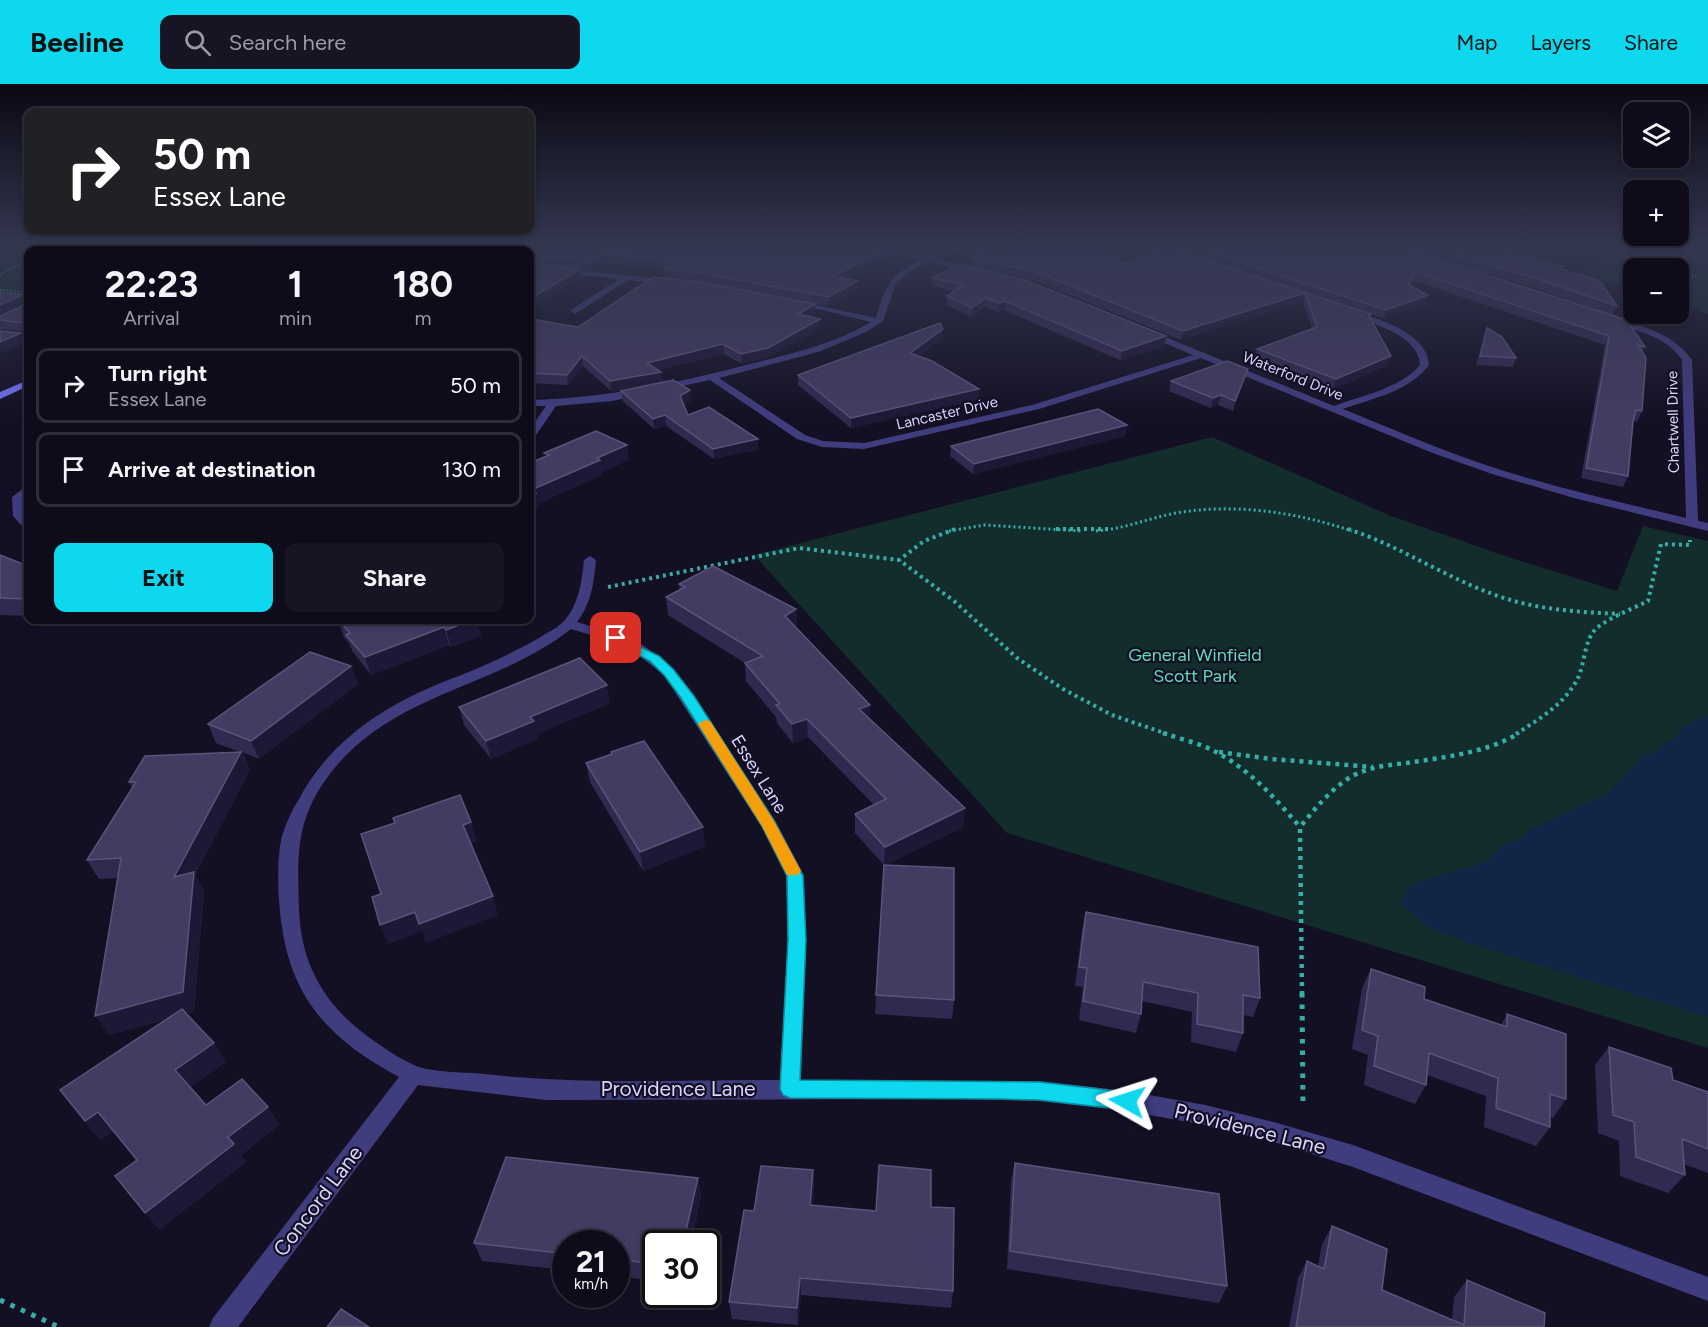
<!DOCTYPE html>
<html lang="en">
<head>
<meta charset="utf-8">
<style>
	body { margin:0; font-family:Figtree,sans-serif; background:#171523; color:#f1f3f6; height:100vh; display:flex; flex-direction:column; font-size:22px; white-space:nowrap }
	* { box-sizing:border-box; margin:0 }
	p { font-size:20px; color:#9b9ba2 }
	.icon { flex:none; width:33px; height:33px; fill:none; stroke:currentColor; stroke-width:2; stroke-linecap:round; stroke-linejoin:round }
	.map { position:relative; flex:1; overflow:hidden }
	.side { position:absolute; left:24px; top:162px; width:510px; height:378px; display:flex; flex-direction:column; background:#0e0c1a; border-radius:12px; box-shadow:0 3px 9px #0003,0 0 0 2px #2e2c39 }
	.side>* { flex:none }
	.top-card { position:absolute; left:24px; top:24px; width:510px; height:126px; border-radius:12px; box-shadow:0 3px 9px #0003,0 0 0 2px #2e2c39; background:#202124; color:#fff; overflow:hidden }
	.tools { position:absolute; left:1623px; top:18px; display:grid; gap:12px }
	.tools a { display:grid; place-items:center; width:66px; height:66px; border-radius:12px; background:#0e0c1a; box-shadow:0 3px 9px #0003,0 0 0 2px #2e2c39; font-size:30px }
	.speed { position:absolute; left:552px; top:1146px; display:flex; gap:12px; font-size:30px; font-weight:700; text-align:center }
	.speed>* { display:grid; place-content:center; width:78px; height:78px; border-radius:50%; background:#0e0c1a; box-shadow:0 3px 9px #0003,0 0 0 2px #2e2c39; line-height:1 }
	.speed small { font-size:15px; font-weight:400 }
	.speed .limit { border:3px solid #111; border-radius:9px; background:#fff; color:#111 }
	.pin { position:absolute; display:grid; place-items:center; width:51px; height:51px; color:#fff; margin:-26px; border-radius:12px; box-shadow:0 3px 9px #0006 }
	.me { position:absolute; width:66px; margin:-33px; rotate:276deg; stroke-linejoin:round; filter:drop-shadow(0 0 4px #0008) }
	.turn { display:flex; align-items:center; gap:21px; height:126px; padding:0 30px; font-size:27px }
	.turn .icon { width:78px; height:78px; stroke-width:2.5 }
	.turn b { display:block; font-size:42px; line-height:51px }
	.eta { display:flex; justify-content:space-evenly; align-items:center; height:102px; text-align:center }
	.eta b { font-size:36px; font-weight:700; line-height:42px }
	.action { display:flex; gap:12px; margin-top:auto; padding:12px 30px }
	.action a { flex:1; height:69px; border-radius:12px; background:#0ed8ee; color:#111; font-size:24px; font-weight:700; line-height:69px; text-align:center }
	.action a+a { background:#171523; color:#f1f3f6 }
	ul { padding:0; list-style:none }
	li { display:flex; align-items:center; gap:18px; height:75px; margin:0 12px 9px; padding:0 18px; border:3px solid #2e2c39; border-radius:12px }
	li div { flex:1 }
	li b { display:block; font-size:22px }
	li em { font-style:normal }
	header { display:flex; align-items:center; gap:36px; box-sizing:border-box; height:84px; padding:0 30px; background:#0ed8ee; color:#111 }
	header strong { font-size:28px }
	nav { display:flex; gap:33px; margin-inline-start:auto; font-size:21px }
	.search { width:420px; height:54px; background:#171523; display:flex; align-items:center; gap:15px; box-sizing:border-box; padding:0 21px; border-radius:12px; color:#9b9ba2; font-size:22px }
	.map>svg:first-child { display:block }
	.green { fill:#132d2c }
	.water { fill:#112546 }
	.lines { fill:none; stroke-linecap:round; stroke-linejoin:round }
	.path-far4 { stroke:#36aea7; stroke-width:2; stroke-dasharray:1.5 2; stroke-linecap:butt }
	.path-far3 { stroke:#36aea7; stroke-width:3; stroke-dasharray:2 3; stroke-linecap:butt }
	.path-far2 { stroke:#36aea7; stroke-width:4; stroke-dasharray:3 4; stroke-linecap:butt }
	.path-far1 { stroke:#36aea7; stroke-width:4.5; stroke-dasharray:4 5; stroke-linecap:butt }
	.path { stroke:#36aea7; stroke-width:5; stroke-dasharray:4.5 7; stroke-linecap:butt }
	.minor { fill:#403d7f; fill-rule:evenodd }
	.secondary { fill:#7471f6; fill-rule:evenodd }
	.wall { fill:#312a50 }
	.shaded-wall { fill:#1d1836 }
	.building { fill:#433c62; stroke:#5a547a; stroke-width:1.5 }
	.route { fill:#0ed8ee; stroke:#098c9b; stroke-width:1.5 }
	.slow { fill:#f59e0b }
	.labels { text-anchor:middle; stroke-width:4.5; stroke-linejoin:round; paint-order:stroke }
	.far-street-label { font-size:15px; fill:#d9d4fc; stroke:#131023 }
	.park-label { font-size:18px; fill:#64d8bb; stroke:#131023 }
	.street-label { font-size:18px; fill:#d9d4fc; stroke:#131023 }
	.near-street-label { font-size:21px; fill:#d9d4fc; stroke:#131023 }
</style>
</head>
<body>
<header>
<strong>Beeline</strong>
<div class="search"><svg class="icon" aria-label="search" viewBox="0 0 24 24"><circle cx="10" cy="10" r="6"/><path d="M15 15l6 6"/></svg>Search here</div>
<nav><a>Map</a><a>Layers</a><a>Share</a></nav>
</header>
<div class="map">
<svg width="1708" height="1243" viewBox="0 0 1708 1243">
	<rect width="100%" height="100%" fill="#131023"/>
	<!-- green -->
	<g class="green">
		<path d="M0,163H120L153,166H28V216L0,213Z"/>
		<path d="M1609,163H1708V230L1679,220L1678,184H1634L1633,206L1582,190Z"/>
		<path d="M1212,353L1391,432L1502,471L1617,507L1643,442L1708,457V964L1007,749L754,471Z"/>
	</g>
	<!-- water -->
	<path class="water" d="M1708,631V933L1466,858L1427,842L1401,819L1410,801L1485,778L1502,762L1517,756L1533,744L1606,711L1644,672L1657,667L1662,659L1675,655L1683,643Z"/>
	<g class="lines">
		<!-- path-far4 -->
		<g class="path-far4">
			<path d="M65,163L66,166"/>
			<path d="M1671,184L1653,170L1672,166L1675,163"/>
			<path d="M1678,189L1697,192"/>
			<path d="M0,191L28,176"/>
			<path d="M0,206L28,208"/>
		</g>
		<!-- path-far3 -->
		<g class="path-far3">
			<path d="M949,447L985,441L1081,447"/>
			<path d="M1096,447C1124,445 1149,434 1176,429C1235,419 1296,428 1352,447"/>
		</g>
		<!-- path-far2 -->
		<g class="path-far2">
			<path d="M955,445L924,457L899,476L954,517L1017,574L1063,605L1112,631L1167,650"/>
			<path d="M1056,445H1110"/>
			<path d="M1348,445C1400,462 1446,494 1498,512C1538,526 1579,528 1620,530"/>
			<path d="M608,503L799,464L899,476"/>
			<path d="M1516,650C1539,635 1565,620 1578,594C1585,579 1584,554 1598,543C1613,532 1632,525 1648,517L1661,460L1690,461V456"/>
		</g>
		<!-- path-far1 -->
		<g class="path-far1">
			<path d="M1163,649C1180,655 1200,659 1216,668C1250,686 1275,714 1300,743"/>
			<path d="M1219,668L1271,675L1373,683"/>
			<path d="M1302,911L1300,743C1315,725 1329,707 1349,694C1367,683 1388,681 1407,679C1444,673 1487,669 1519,649"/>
		</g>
		<!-- path -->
		<g class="path">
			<path d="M1302,909L1303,1022"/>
			<path d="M0,1216L59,1243"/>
		</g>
		<!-- minor -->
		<g class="minor">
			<path d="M175,163H186L179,166H169Z"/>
			<path d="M866,163C886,162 905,172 924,173C936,173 948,163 962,163L935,175L977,186L973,188L928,178L911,187L896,199L883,237L866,248L818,268L719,294L805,351L823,357L864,359L1032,321L1193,271L1145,251L1144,249L1148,246L1334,322C1363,311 1399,305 1420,281C1419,251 1372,239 1348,231V227L1351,226C1377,234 1428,249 1429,281C1408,308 1374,314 1343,325C1395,346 1447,369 1501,386C1561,405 1624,419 1686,434L1682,276C1667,252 1634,246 1609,238V234L1612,233C1641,241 1674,250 1692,276L1698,437L1708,439V447L1574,414L1492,390L1430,368L1201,274L1039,325L864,365L822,363L797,355L710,296L612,317L556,322L534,354L530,355V345L546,322H530V316C605,314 673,300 746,281C789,270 833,261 871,238L793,219L797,217L876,234C886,202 888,192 920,176Z"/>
			<path d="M1147,163H1158L1182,171L1178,173Z"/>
			<path d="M1484,163H1496L1438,180L1434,178Z"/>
			<path d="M530,181L670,196L674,198L670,200L628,196L575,230L571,227L572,225L619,195L530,185Z"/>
			<path d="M0,247L28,250V256L0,253Z"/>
			<path d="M28,401V410L24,414L25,431L28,435V445L24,444L13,432L12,413Z"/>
			<path d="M590,472L596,476C594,499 591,520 577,538L621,551L643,561L674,585L692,609L775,736L804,791L806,856L801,996L1039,997L1127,1007L1205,1021L1277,1039L1353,1061L1708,1193V1217L1353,1083L1277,1059L1205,1041L1127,1027L1039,1017L963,1015L546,1016L418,1001L238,1243H209L213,1234L399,993C334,958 293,919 282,843C278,818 276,776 282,752C286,739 292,726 299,715C331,655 387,620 448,596C480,584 509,571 539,554C548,548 558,544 565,536C579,519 582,497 584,476ZM571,545L611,557L633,567L664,591L761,742L786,791L788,856L780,996C681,996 582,1001 484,990C464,988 439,989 419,983C406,978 391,969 380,961C330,928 301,887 299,825C297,764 296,729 338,680C400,608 499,602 571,545Z"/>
		</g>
		<!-- secondary -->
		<g class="secondary">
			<path d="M317,163H327L320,166H311Z"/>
			<path d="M28,296V302L0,315V308Z"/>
		</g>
	</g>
	<!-- wall -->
	<g class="wall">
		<path d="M135,163H172L167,166Z"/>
		<path d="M179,163H251L243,166H180Z"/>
		<path d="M384,163H909L901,167L891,165V172L846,195L858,206L828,222L702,198L665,194L664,185L666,184L606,178L593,186L561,183L580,185L581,193L530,225V166Z"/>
		<path d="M1178,163H1476L1475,164L1435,174L1645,263L1642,268V327L1637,338L1634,337L1628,392L1623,403L1581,394L1605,261L1412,196L1410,201L1428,211L1426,220L1384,235L1371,230L1370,234L1391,272L1388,281L1333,305L1255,275L1257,265L1312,245L1303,217L1181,256L1035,197L971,182V174L976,171L977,164L1121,180L1177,166Z"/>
		<path d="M1454,171L1564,182L1563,186L1617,222L1613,231L1532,203L1451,179Z"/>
		<path d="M959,180L1165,262L1120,276L1004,226L998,228L985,223L972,233L947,221V212L954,207L932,202V194Z"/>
		<path d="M0,208L28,211V252L26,248L0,245Z"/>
		<path d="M815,220V229L809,233L820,235V244L768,273L742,280L724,270L658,286L661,288L663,298L611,307L583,282L568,301L530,299V235L578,243Z"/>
		<path d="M1487,244L1516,274L1513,283L1476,281Z"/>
		<path d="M943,245V254L919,272L979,315L851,344L798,301V291Z"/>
		<path d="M1248,285L1245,294L1233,327L1218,321L1211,324L1169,307L1171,297Z"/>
		<path d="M621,307L691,316L684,320L688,331L758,365L714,375L666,342L654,345L623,317Z"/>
		<path d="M1127,341L1125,352L973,390L950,372L951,362Z"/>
		<path d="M0,471L28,482V532L0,531Z"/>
		<path d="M679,500L796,525L797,543H796L870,635L963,743L886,781L954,916L952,935L875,930L884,781L855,749V730L874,721L808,653L793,659L777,639L776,633L746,597L745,579L668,531L666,513L680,506Z"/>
		<path d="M49,536H48H112L110,538Z"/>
		<path d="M338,536H481L482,537L477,538L481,552L451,563L449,561L371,591L353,568L349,559L344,553Z"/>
		<path d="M351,582L358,600L259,675L242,668L250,686L195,791L204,807L194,927L186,929L226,978L190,1003L206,1021L268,1023L279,1041L241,1071L246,1078L159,1146L137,1077L113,1047L100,1056L60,1006L167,935L109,951L118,794L99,795L87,776L132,704L129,698L240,668L216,659L208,640Z"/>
		<path d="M610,619L537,650L538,655L491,675L464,641L459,623Z"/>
		<path d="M586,679L705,762L643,787L590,698Z"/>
		<path d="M1086,828L1260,914L1253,933L1243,931V949L1236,968L1191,958L1192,928L1142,917L1141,930L1136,949L1079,936L1083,903L1075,902L1082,847Z"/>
		<path d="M1371,885L1424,915L1501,941L1507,930L1566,1015L1553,1034L1550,1033V1043L1536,1062L1484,1043L1486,1012L1427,991L1426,1001L1415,1020L1364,1001L1368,971L1352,965L1362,904Z"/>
		<path d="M1609,963L1673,996L1708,1008V1089L1684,1080L1685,1091L1668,1109L1620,1092L1619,1057L1598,1049L1595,981Z"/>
		<path d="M1015,1079L1227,1202L1219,1219L1007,1185L1011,1097Z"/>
		<path d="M813,1086L814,1104L813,1121L876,1127L931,1123L953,1207L951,1224L801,1211L798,1241L732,1235L729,1218L754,1127Z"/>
		<path d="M698,1094L701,1112L691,1160H656V1197L616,1192V1160H566V1186L482,1177L474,1159Z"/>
		<path d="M1332,1142L1382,1206L1452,1236L1454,1213L1467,1196L1544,1243H1289L1298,1194L1307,1177L1318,1182L1322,1160Z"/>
	</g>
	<!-- shaded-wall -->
	<g class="shaded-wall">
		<path d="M231,163H251L243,166H227L226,165Z"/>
		<path d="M901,163H909L901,167Z"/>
		<path d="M1449,163H1476L1475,164L1435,174L1438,166Z"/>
		<path d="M891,164V172L833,201V192Z"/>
		<path d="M604,170L606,178L593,186L592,177Z"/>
		<path d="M580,185L581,193L530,225V215Z"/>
		<path d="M858,197V206L828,222V213Z"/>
		<path d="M1305,209L1303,217L1181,256L1183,247Z"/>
		<path d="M23,211L27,220L0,232V221Z"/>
		<path d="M1428,211L1426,220L1384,235L1386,226Z"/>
		<path d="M986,214L985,223L972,233V224Z"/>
		<path d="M1005,217L1004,226L998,228L999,219Z"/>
		<path d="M815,220V229L798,239V230Z"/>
		<path d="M820,235V244L768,273L742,280L741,270Z"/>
		<path d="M943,245V254L910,279V269Z"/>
		<path d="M21,249L26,258L0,269V258Z"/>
		<path d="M1166,252L1165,262L1120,276L1122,267Z"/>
		<path d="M723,260L724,270L648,288L647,279Z"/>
		<path d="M582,272L583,282L568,301L567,291Z"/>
		<path d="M1391,272L1388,281L1333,305L1336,295Z"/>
		<path d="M1248,285L1245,294L1233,327L1235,317Z"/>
		<path d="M661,288L663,298L611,307L610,297Z"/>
		<path d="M979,305V315L851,344V334Z"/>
		<path d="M690,306L691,316L681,322L680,312Z"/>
		<path d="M1221,311L1218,321L1211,324L1213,314Z"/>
		<path d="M665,331L666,342L654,345L653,335Z"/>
		<path d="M1127,341L1125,352L973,390L974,380Z"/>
		<path d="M758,355V365L714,375L713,365Z"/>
		<path d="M627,361L629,376L602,388L603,391L538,420L539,425L530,429V411L531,406L597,374Z"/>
		<path d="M796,525L797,543L786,550L785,532Z"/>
		<path d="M469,536H481L482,537L477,538L481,552L451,563L446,546Z"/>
		<path d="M444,543L449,561L371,591L365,573Z"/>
		<path d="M351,582L358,600L259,675L251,657Z"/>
		<path d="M607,601L610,619L537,650L538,655L491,675L486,657L530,633Z"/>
		<path d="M870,621V639L859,625Z"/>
		<path d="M807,635L808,653L793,659L792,640Z"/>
		<path d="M241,668L250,686L195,791L204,807L194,927L109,951L95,932L174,793Z"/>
		<path d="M965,724L963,743L884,782L885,763Z"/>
		<path d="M471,738L477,757L469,760L463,741Z"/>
		<path d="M703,743L705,762L643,787L640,768Z"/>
		<path d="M493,812L498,831L426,859L422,847L388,860L380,841L415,828Z"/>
		<path d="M214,959L226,978L187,1005L175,986Z"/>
		<path d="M268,1023L279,1041L241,1071L246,1078L159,1146L145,1129L228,1053Z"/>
		<path d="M98,1028L113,1047L100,1056L85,1037Z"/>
		<path d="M813,1086L814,1104L811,1139L810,1121Z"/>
		<path d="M698,1094L701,1112L691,1160H683Z"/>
		<path d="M800,1194L801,1211L798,1241L797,1224Z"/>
	</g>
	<!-- building -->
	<g class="building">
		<path d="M207,163H231L226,165Z"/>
		<path d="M384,163H887L891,164L833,192L858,197L828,213L702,189L664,185L677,177L604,170L592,177L530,171V166H377Z"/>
		<path d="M980,163H1114L1121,180L1166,163L1371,230L1369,232L1391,272L1336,295L1257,265L1317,243L1305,209L1183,247L1036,188L971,174L986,166L977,164Z"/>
		<path d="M1193,163H1400L1627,236L1645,263L1638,261L1646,274L1642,327L1636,326L1633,337L1628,392L1586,384L1609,252L1415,188L1409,201L1428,211L1386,226Z"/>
		<path d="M1427,163H1449L1438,166Z"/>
		<path d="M1480,163H1492L1564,182L1557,184L1600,197L1617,222L1535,194L1454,171Z"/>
		<path d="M530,179L580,185L530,215Z"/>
		<path d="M959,180L1028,197L1166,252L1122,267L1005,217L999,219L986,214L972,224L947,212L963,201L932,194Z"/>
		<path d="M653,193L701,198L815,220L798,230L820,235L768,264L741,270L723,260L647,279L661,288L610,297L582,272L567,291L530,289V235L578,243Z"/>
		<path d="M0,208L28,211V246L26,247L24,239L0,236V232L25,221L26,213L23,211L0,221Z"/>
		<path d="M940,239L943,245L910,269L932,277L979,305L851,334L798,291Z"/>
		<path d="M1487,244L1502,253L1516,274L1480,272Z"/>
		<path d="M0,247L21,249L0,258Z"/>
		<path d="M1227,277L1248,285L1235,317L1221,311L1213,314L1171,297Z"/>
		<path d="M673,296L690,306L680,312L688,331L709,323L758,355L713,365L665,331L653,335L621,307Z"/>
		<path d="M1098,325L1127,341L974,380L951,362Z"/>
		<path d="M596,347L627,361L597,374L600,376L531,406L536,409L530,411V379L549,371L544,369Z"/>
		<path d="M0,471L28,482V515L0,514Z"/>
		<path d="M713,482L796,525L785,532L870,621L859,625L965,724L885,763L855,730L886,715L807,635L792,640L776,621L780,620L745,579L763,572L666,513L685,503L679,500Z"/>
		<path d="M338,536H472L446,546L444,543L365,573L346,551L350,549Z"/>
		<path d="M310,568L351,582L251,657L208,640Z"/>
		<path d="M580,574L607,601L530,633L534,637L486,657L459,623Z"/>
		<path d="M644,657L703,743L640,768L586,679L612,670L611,668Z"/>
		<path d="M241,668L174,793L194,788L183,908L95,932L121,774L87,776L136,698H129L145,672Z"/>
		<path d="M460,711L471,738L463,741L493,812L419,840L415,828L380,841L372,813L381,810L361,750L395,739L393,734Z"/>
		<path d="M884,781L954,784V916L876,911Z"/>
		<path d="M1086,828L1258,863L1260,914L1243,911V949L1197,940L1198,909L1143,898L1141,930L1083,917L1087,884L1079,883Z"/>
		<path d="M1371,885L1425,903L1424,915L1507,943V930L1566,950V1015L1550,1010V1043L1496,1024L1498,994L1429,969L1426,1001L1374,982L1378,952L1362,946Z"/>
		<path d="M182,925L214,959L175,986L206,1021L242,995L268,1023L228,1053L234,1060L145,1129L115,1092L137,1076L98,1028L85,1037L60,1006Z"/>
		<path d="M1609,963L1671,984L1673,996L1708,1008V1065L1682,1055L1685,1091L1636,1073L1634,1038L1613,1031Z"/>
		<path d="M506,1073L698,1094L683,1160H656V1180L616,1175V1160H566V1170L474,1159Z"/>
		<path d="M1015,1079L1219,1110L1227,1202L1010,1167Z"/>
		<path d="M879,1081L931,1086V1123L954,1124L953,1207L800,1194L797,1224L729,1218L744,1126L754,1127L761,1082L813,1086L810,1121L876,1127Z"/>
		<path d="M1332,1142L1387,1165L1382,1206L1464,1241L1467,1196L1545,1229L1544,1243H1296L1307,1177L1324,1185Z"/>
		<path d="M341,1225L369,1243H327Z"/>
	</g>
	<!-- sky -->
	<linearGradient id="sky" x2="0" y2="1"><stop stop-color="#0a0913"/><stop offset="0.48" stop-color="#333750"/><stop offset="1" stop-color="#333750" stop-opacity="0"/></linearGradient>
	<rect width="1708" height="337" fill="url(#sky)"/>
	<!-- route -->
	<path class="route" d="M616,551L659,572L673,585L694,612L774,737L803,792L806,856L800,996L1039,998L1127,1008L1134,1010L1137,1017L1134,1023L1127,1026L1039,1016L1001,1015L790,1014L783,1011L780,1005L788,856L787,792L762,742L681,614L664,591L650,577L611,557L609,554L611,552Z"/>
	<!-- slow -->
	<path class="slow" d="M705,636L710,637L774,737L801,787L798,791H787L762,742L698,640Z"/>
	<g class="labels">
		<!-- far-street labels -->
		<g class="far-street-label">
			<text transform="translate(1293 292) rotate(22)" y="5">Waterford Drive</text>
			<text transform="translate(947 329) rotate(-13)" y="5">Lancaster Drive</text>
			<text transform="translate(1673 338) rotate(-91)" y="5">Chartwell Drive</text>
		</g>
		<!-- park labels -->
		<g class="park-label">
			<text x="1195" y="577">General Winfield<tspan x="1195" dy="21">Scott Park</tspan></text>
		</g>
		<!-- street labels -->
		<g class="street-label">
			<text transform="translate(759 690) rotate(58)" y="6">Essex Lane</text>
		</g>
		<!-- near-street labels -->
		<g class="near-street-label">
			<text x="678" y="1012">Providence Lane</text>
			<text transform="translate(1250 1045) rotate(14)" y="7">Providence Lane</text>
			<text transform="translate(318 1117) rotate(-53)" y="7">Concord Lane</text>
		</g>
	</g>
</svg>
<div class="tools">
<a><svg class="icon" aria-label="layers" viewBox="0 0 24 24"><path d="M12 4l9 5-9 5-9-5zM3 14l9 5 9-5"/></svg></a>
<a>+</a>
<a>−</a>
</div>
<div class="speed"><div>21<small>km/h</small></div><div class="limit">30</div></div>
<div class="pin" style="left:616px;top:554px;background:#d93025"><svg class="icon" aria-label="arrive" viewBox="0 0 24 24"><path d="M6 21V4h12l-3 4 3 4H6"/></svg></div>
<svg class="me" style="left:1127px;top:1017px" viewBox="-20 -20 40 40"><path d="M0-17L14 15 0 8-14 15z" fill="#0ed8ee" stroke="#fff" stroke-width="4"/></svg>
<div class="top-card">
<div class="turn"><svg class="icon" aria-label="right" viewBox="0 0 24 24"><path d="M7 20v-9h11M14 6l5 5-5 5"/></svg><div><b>50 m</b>Essex Lane</div></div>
</div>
<section class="side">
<div class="eta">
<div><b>22:23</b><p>Arrival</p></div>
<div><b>1</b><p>min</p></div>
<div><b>180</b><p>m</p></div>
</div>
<ul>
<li><svg class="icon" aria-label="right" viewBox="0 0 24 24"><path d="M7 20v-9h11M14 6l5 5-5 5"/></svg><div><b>Turn right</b><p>Essex Lane</p></div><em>50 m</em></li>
<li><svg class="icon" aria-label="arrive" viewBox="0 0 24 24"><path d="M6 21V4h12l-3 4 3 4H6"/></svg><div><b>Arrive at destination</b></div><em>130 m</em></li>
</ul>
<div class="action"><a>Exit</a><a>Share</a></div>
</section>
</div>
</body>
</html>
